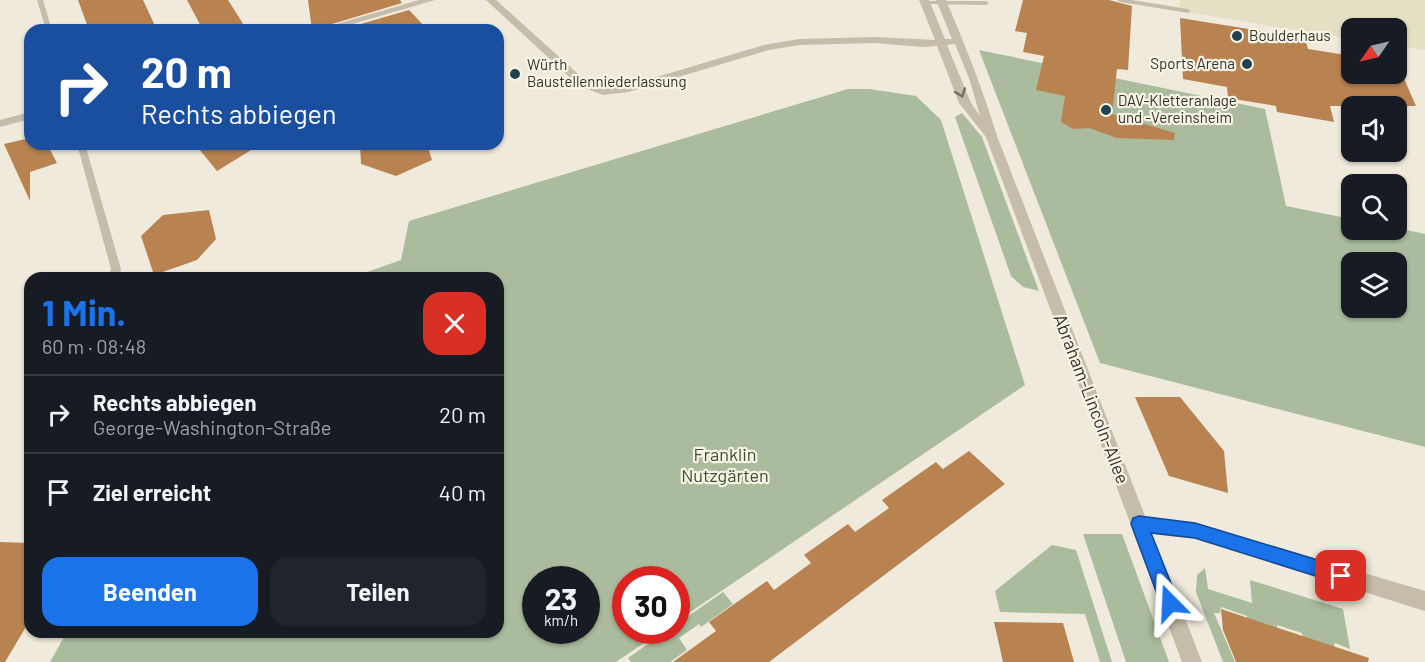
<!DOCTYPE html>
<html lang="de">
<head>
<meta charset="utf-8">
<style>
	body { margin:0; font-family:Barlow,sans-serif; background:#20242c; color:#f1f3f6; height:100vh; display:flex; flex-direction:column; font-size:22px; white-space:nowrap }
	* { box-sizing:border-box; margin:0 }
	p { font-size:20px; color:#9ea1a6 }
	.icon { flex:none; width:33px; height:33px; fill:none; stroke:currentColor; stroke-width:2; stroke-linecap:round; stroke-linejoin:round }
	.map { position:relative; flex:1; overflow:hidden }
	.panel { position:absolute; left:24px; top:272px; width:480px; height:366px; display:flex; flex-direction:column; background:#171b24; border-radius:18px; box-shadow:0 2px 4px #0004 }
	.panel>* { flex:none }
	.hud { position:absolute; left:24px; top:24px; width:480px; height:126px; border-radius:18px; box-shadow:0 2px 4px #0004; background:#1a4fa0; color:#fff; overflow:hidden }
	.needle { width:39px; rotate:236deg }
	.buttons { position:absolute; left:1341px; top:18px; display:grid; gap:12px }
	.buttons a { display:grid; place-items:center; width:66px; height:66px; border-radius:12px; background:#171b24; box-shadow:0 2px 4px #0004; font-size:30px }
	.speed { position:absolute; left:522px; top:566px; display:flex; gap:12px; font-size:30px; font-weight:700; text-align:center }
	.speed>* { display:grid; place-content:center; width:78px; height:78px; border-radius:50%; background:#171b24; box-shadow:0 2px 4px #0004; line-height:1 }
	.speed small { font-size:15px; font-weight:400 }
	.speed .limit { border:9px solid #d22; background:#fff; color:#111 }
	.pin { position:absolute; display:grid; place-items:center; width:51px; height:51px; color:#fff; margin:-26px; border-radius:12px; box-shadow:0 3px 9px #0006 }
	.me { position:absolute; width:66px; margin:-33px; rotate:339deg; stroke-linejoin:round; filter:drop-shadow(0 0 4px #0008) }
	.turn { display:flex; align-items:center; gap:21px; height:126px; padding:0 18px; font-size:27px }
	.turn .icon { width:78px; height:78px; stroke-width:2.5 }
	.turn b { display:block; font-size:42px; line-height:51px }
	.round { display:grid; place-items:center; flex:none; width:63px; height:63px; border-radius:18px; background:#20242c }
	.headline { display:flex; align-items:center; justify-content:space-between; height:102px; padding:0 18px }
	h1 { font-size:36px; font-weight:700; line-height:45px; color:#1a73e8 }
	.cta { display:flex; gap:12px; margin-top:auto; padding:12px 18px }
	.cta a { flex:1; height:69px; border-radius:18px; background:#1a73e8; color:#fff; font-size:24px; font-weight:700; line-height:69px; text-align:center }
	.cta a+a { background:#20242c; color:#f1f3f6 }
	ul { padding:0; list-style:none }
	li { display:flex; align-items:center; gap:18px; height:78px; padding:0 18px; border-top:2px solid #363941 }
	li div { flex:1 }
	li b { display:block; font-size:22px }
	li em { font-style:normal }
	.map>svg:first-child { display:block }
	.green { fill:#aabc9d; fill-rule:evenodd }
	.plaza { fill:#e5dfc4 }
	.building { fill:#b88350 }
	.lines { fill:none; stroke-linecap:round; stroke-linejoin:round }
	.lane { fill:#c5bda9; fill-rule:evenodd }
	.street { fill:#c5bda9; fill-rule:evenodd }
	.oneway { stroke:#756e62 }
	.route { fill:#1a73e8; stroke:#114b97; stroke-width:1.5 }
	.poi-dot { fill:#224150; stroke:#f7f4e7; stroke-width:2 }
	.labels { text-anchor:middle; stroke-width:4.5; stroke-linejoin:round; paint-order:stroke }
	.far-poi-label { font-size:15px; fill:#332e28; stroke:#f7f4e7; text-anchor:start }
	.street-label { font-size:18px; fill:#332e28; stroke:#f7f4e7 }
	.park-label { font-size:18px; fill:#3b4f2e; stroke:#f7f4e7 }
</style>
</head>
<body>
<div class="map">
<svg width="1425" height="662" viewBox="0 0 1425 662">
	<rect width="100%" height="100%" fill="#efeadb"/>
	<!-- green -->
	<g class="green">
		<path d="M979,50L1265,109L1286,206L1351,219L1352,230L1397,228L1425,234V447L1100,363ZM1352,262H1396V308H1352Z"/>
		<path d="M848,89H869L916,96L941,120L1025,385L677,621L676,579H626V630H663L616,662H50L67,632H498V278L353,277L401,260L409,221ZM536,579H586V630H536Z"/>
		<path d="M962,113L982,137L1039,291L1023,287L1011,276L955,117Z"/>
		<path d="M1083,534H1122L1169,662H1126Z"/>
		<path d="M1052,545L1076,550L1112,662H1100L1085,614L1000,612L995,591Z"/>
		<path d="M1205,568L1208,589L1252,603L1250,580L1343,609L1350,649L1335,643L1333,650L1304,641L1302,633L1277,625V632L1247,622V616L1221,607L1220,613H1214L1235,662H1223L1196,592L1197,575Z"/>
		<path d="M723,592L733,604L701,627L699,624L679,638L687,650L670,662H631L628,658L668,630H676L677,624Z"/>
	</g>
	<!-- plaza -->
	<path class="plaza" d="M1180,0H1425V50L1397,46L1396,28H1352L1351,39L1179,11Z"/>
	<!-- building -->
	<g class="building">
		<path d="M78,0H143L157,30H89Z"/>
		<path d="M187,0H228L247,30H203Z"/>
		<path d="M308,0H400L402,3L312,30Z"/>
		<path d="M1023,0H1109L1132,6L1128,70L1117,69L1112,114L1175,133L1174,140L1117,138L1089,128L1073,129L1061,122L1065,96L1036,90L1044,56L1023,52L1027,33L1015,31Z"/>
		<path d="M409,10L428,30H340Z"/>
		<path d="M1180,18L1305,38L1308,49L1352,56V74H1402L1416,106H1330L1334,122L1277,112L1276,106L1228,98L1227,87L1183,79Z"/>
		<path d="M30,138V144H47L57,163L30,172V201L4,144Z"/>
		<path d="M195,144H261L217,171Z"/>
		<path d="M360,144H427L432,160L396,176L361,164Z"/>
		<path d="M209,210L216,239L197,260L154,275L141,236L163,215Z"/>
		<path d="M1135,397H1180L1224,451L1228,493L1169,476Z"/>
		<path d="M969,451L1005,484L769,662H673L716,631L709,622L767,581L774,590L811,563L804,555L848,524L855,532L889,508L882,500L936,462L943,469Z"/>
		<path d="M0,542L30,543V620L5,662H0Z"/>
		<path d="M1221,609L1369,658L1368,662H1236L1223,630Z"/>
		<path d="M994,622L1063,623L1074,662H1003Z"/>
	</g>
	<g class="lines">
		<!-- lane -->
		<g class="lane">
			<path d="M37,0H43L52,30H46Z"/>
			<path d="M1117,0H1132L1188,9L1191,11L1188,13L1120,2Z"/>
			<path d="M925,1H986L989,3L986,5L923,4V2Z"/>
			<path d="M77,144H85L121,269L119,278H109L111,269Z"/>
		</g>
		<!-- street -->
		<g class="street">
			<path d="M419,0H435L332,30H316Z"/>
			<path d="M486,0H496L587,82C599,89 609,89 623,87L764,45L799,39L875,37L935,40L919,0H929L945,39H952L936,0H946C965,45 982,87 997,136L1145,516L1195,523L1425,591V611L1195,539L1152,534L1202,662H1182L986,137L959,103L937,46L922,47L875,43L799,45L769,50L628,92L603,95L579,86ZM955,44L970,81L980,116L971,103L947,45Z"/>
			<path d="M30,112V119L0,127V120Z"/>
		</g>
	</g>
	<!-- one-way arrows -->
	<defs><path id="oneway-chevron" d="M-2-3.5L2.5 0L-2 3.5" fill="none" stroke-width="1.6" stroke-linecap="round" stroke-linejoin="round" transform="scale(1.5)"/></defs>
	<use class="oneway" href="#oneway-chevron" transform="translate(961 93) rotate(69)"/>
	<!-- route -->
	<path class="route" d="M1139,516L1195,523L1341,567L1348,570L1350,576L1348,582L1341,584L1195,538L1151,533L1179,603L1176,610L1170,612L1163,610L1131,524L1133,518Z"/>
	<!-- markers -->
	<g class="poi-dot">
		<circle cx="1237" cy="36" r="6"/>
		<circle cx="1247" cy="64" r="6"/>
		<circle cx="515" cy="74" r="6"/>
		<circle cx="1106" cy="110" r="6"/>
	</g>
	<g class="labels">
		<!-- far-poi labels -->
		<g class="far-poi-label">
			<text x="1249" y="41">Boulderhaus</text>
			<text x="1235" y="69" text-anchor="end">Sports Arena</text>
			<text x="527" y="70">Würth<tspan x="527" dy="17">Baustellenniederlassung</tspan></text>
			<text x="1118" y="106">DAV-Kletteranlage<tspan x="1118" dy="17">und -Vereinsheim</tspan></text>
		</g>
		<!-- street labels -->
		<g class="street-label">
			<text transform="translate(1091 399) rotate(69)" y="6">Abraham-Lincoln-Allee</text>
		</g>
		<!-- park labels -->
		<g class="park-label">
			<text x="725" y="461">Franklin<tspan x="725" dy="21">Nutzgärten</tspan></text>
		</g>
	</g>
</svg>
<div class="buttons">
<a><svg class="needle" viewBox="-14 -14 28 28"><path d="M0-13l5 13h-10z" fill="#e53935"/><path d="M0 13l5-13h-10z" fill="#9ea1a6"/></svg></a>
<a><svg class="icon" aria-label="sound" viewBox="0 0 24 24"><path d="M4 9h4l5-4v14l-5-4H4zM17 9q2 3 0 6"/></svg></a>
<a><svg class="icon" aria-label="search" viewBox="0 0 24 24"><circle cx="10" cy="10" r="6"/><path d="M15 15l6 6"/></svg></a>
<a><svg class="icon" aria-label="layers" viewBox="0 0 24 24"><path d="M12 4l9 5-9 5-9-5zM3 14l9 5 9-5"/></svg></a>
</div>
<div class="speed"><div>23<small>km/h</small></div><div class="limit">30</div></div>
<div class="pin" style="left:1341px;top:576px;background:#d93025"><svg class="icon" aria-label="arrive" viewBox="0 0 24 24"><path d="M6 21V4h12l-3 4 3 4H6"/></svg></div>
<svg class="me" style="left:1170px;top:603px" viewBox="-20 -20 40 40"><path d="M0-17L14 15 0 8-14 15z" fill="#1a73e8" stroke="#fff" stroke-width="4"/></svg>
<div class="hud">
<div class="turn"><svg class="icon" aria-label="right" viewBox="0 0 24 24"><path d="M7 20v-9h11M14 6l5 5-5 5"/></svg><div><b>20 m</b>Rechts abbiegen</div></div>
</div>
<section class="panel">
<div class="headline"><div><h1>1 Min.</h1><p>60 m · 08:48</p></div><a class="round" style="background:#d93025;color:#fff"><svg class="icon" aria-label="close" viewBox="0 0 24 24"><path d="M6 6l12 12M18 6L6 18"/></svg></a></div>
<ul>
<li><svg class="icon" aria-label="right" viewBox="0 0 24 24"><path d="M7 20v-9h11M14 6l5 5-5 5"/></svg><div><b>Rechts abbiegen</b><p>George-Washington-Straße</p></div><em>20 m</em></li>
<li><svg class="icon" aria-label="arrive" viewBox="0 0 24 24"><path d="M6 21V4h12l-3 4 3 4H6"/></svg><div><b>Ziel erreicht</b></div><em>40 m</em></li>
</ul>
<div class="cta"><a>Beenden</a><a>Teilen</a></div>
</section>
</div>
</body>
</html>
